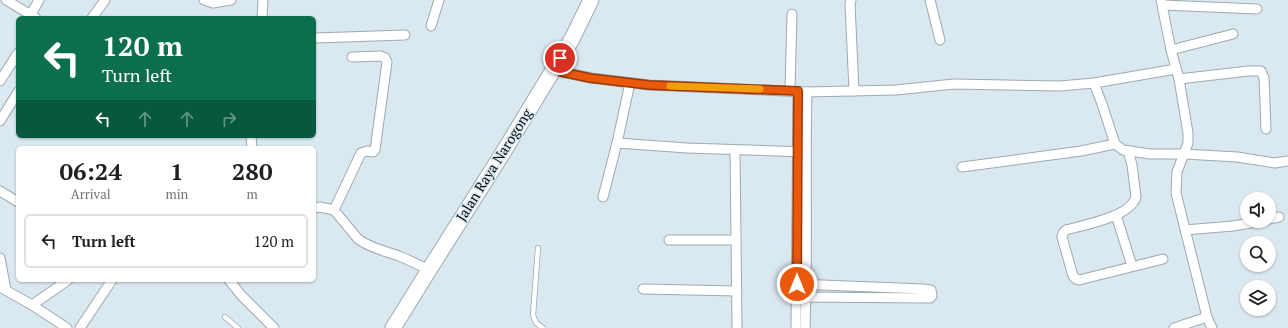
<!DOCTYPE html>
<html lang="en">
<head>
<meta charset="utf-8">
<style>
	body { margin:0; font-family:"PT Serif",serif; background:#f6f6f6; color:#202124; height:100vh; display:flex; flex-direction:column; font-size:15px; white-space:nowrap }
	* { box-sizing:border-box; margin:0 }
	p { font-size:13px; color:#757577 }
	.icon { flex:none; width:22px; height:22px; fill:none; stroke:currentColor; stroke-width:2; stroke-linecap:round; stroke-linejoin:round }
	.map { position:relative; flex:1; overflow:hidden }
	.sheet { position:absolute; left:16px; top:146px; width:300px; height:136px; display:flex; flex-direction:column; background:#fff; border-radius:6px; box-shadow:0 1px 3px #0004 }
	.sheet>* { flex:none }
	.top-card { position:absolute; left:16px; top:16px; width:300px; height:122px; border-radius:6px; box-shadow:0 1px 3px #0004; background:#0b6e4f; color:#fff; overflow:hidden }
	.fabs { position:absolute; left:1240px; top:192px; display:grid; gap:8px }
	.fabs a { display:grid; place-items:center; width:36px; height:36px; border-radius:50%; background:#fff; box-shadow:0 1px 3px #0004; font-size:20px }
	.pin { position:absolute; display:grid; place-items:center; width:34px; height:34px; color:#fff; margin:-17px; border:2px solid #fff; border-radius:50%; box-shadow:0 1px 4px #0007 }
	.me { position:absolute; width:44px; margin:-22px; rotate:0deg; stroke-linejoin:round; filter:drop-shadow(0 0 3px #0008) }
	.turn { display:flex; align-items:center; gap:14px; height:84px; padding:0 20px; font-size:18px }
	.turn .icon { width:52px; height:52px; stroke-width:2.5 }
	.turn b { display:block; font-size:28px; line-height:34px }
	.lanes { display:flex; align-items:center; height:38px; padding:0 20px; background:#0003; justify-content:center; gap:20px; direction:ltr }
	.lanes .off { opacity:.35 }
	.eta { display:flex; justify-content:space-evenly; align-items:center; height:68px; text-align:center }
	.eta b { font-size:24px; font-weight:700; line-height:28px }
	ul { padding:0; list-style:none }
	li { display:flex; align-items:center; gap:12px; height:54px; margin:0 8px 6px; padding:0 12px; border:2px solid #e0e0e0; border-radius:6px }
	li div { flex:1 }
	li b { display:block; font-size:15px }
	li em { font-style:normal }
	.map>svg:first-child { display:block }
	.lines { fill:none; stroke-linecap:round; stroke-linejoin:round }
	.lane-casing { stroke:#9daab1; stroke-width:6 }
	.street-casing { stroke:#9daab1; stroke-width:11 }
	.primary-casing { stroke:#9daab1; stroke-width:17 }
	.lane { stroke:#fff; stroke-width:4.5 }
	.street { stroke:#fff; stroke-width:9 }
	.primary { stroke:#fff; stroke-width:15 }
	.route-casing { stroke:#983908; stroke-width:10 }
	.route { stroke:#ea580c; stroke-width:7 }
	.slow { stroke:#f59e0b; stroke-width:7 }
	.labels { text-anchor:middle; stroke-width:3; stroke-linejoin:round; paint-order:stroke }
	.street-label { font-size:14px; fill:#0a0f11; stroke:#dae8f0 }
</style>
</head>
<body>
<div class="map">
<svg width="1288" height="328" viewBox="0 0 1288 328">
	<rect width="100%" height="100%" fill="#dae8f0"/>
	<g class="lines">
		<!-- lane casing -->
		<g class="lane-casing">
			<g id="lane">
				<path d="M538,248L533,315L536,323L543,328"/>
				<path d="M225,317L238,328"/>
			</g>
		</g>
		<!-- street casing -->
		<g class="street-casing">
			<g id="street">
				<path d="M6,0L36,18"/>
				<path d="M204,0L213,3L231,0"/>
				<path d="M851,0L850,4L854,91"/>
				<path d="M930,0L940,40"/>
				<path d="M1161,0L1171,50L1179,79L1188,133V143L1177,172L1176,193L1207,317L1212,328"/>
				<path d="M1163,5L1257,9"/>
				<path d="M29,18L39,0"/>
				<path d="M92,18L105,0"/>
				<path d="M262,18L263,0"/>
				<path d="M431,26L439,0"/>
				<path d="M314,38L405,35"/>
				<path d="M1171,50L1233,34"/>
				<path d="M554,68L562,72L591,78L649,85L807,92L896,90L954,84L1060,86L1094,83L1102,104L1115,144L1123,150L1150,154H1184L1237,157L1275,163L1288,161"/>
				<path d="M1179,79L1248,71H1261L1264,78L1266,129"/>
				<path d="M0,81L18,53"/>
				<path d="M1094,83L1176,69"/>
				<path d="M790,90L792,14"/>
				<path d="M0,121L18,92"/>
				<path d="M251,136L252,148"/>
				<path d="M617,143L630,83"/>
				<path d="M735,150L737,328"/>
				<path d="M1128,151L1132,165L1136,197C1130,217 1084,225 1066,230L1063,233L1062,237L1073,276L1076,279L1079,280L1163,259"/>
				<path d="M962,167L1081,151L1115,144"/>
				<path d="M0,191L18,202"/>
				<path d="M603,197L617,143L687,148L805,152"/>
				<path d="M314,208L320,207L334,210L358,239C370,248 385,251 399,256C409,260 419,265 429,270"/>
				<path d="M334,210L361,153L367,151L373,152L375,150L387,62L385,58L381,56L352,57"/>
				<path d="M1116,215L1132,266"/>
				<path d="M1269,219L1279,217"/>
				<path d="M1185,230L1233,226L1262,221"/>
				<path d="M669,240H736"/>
				<path d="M0,258L6,290"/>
				<path d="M229,280L241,295L274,328"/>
				<path d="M0,287L32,305L67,328"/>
				<path d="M643,289L737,291"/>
				<path d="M797,297L930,298L932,296L931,290L923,289L797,284"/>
				<path d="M32,305L68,280"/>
				<path d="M80,328L112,280"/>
				<path d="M796,328L798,91"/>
				<path d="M805,328C808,249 805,170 807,92"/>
				<path d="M1174,328L1207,317"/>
			</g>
		</g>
		<!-- primary casing -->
		<g class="primary-casing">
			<path id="primary" d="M393,328L429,270L504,151L572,39L591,0"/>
		</g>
		<!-- lane -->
		<use href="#lane" class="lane"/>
		<!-- street -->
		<use href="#street" class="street"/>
		<!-- primary -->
		<use href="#primary" class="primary"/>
	</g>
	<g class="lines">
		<!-- route casing -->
		<g class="route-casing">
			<path id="route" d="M560,58L554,68L562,72L590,78L649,85L798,91L797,284"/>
		</g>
		<!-- route -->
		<use href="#route" class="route"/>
		<!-- slow -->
		<path class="slow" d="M670,86L760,89"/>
	</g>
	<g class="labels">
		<!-- street labels -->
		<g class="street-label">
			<text transform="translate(494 165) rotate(-58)" y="5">Jalan Raya Narogong</text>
		</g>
	</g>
</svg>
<div class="fabs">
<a><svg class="icon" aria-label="sound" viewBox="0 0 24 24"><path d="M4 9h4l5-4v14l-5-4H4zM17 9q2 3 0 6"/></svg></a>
<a><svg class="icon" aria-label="search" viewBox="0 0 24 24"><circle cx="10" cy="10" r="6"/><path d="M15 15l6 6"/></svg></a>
<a><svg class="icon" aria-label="layers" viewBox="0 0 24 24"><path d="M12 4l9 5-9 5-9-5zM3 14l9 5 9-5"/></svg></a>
</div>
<div class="pin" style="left:560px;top:58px;background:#d93025"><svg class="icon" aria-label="arrive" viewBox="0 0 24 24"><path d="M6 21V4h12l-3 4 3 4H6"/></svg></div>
<svg class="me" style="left:797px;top:284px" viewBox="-20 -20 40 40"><circle r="17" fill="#ea580c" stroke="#fff" stroke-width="3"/><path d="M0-11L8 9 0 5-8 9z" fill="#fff"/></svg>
<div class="top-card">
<div class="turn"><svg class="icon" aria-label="left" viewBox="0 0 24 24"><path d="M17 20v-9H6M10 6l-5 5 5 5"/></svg><div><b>120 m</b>Turn left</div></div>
<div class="lanes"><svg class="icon" aria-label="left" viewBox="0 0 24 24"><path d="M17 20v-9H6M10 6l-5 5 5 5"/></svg><svg class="icon off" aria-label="ahead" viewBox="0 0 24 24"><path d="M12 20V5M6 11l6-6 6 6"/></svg><svg class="icon off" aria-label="ahead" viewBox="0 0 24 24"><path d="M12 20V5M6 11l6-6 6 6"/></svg><svg class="icon off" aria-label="right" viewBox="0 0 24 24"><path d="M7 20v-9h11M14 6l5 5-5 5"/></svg></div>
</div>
<section class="sheet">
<div class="eta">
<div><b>06:24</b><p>Arrival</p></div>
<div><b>1</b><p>min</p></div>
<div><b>280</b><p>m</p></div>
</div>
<ul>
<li><svg class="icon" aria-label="left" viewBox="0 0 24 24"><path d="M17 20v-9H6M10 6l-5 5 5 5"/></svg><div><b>Turn left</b></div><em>120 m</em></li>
</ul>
</section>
</div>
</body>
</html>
